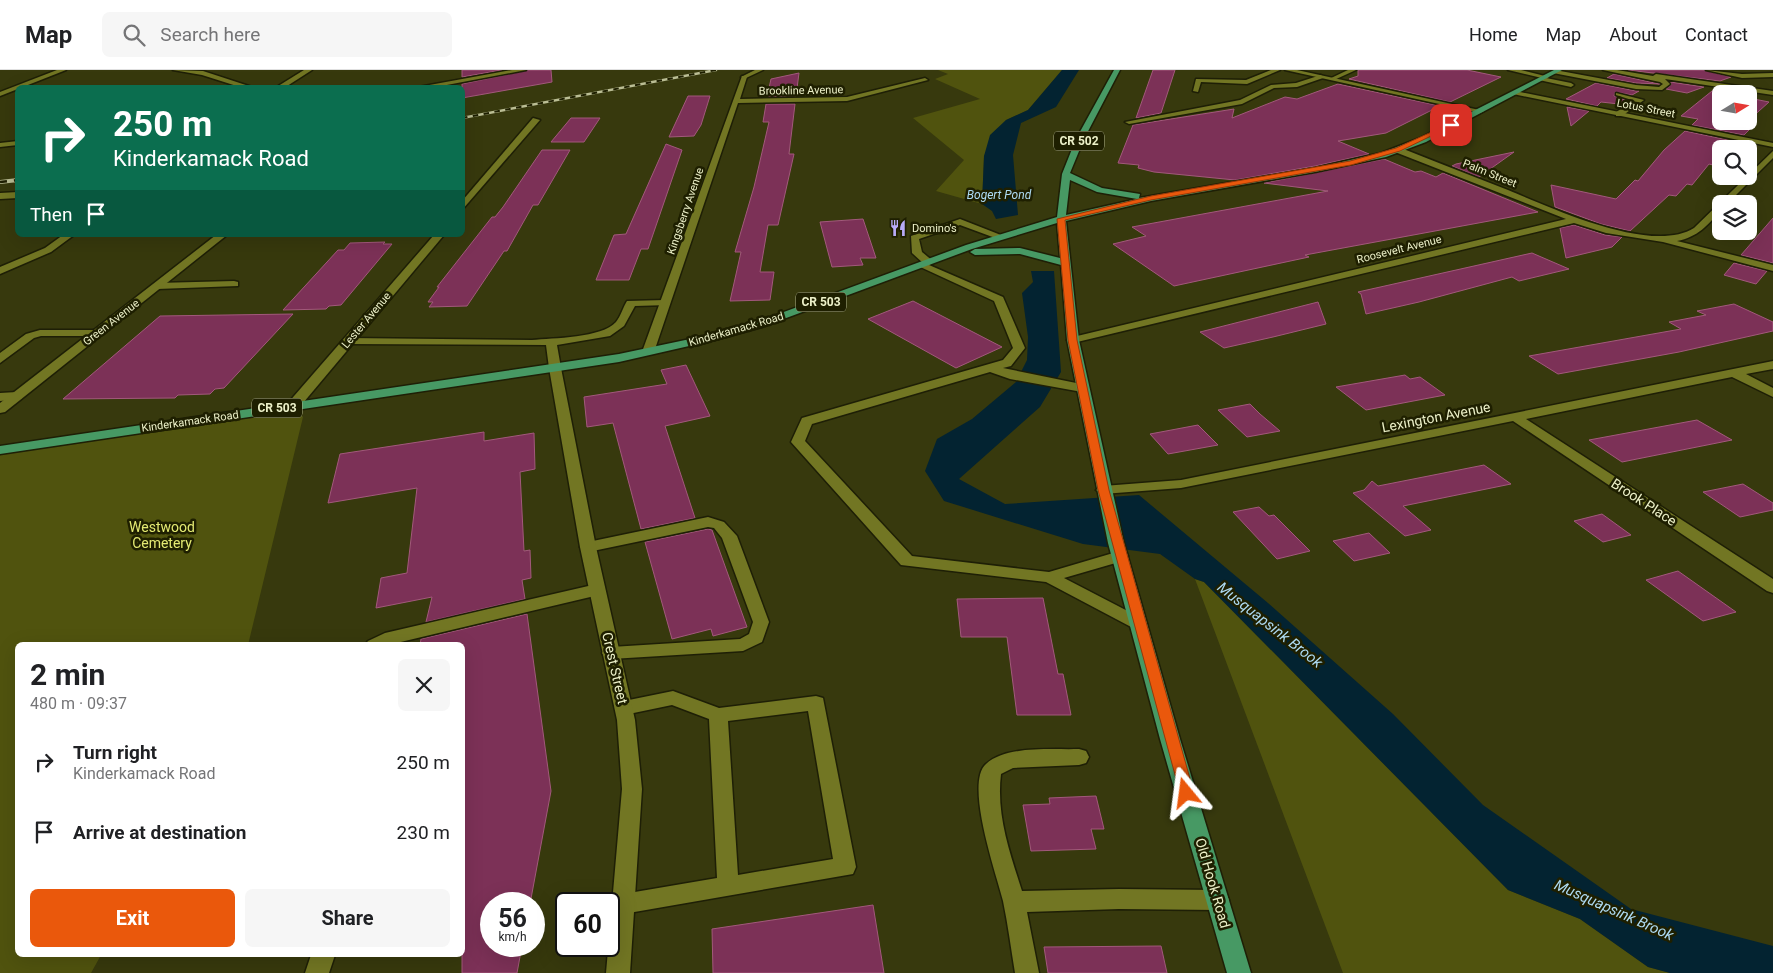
<!DOCTYPE html>
<html lang="en">
<head>
<meta charset="utf-8">
<style>
	body { margin:0; font-family:Roboto,sans-serif; background:#f6f6f6; color:#202124; height:100vh; display:flex; flex-direction:column; font-size:19px; white-space:nowrap }
	* { box-sizing:border-box; margin:0 }
	p { font-size:16px; color:#757577 }
	.icon { flex:none; width:28px; height:28px; fill:none; stroke:currentColor; stroke-width:2; stroke-linecap:round; stroke-linejoin:round }
	.map { position:relative; flex:1; overflow:hidden }
	.details { position:absolute; left:15px; top:572px; width:450px; height:315px; display:flex; flex-direction:column; background:#fff; border-radius:8px; box-shadow:0 5px 20px #0002 }
	.details>* { flex:none }
	.banner { position:absolute; left:15px; top:15px; width:450px; height:152px; border-radius:8px; box-shadow:0 5px 20px #0002; background:#0b6e4f; color:#fff; overflow:hidden }
	.needle { width:32px; rotate:79deg }
	.fabs { position:absolute; left:1712px; top:15px; display:grid; gap:10px }
	.fabs a { display:grid; place-items:center; width:45px; height:45px; border-radius:8px; background:#fff; box-shadow:0 5px 20px #0002; font-size:25px }
	.speed { position:absolute; left:480px; top:822px; display:flex; gap:10px; font-size:25px; font-weight:700; text-align:center }
	.speed>* { display:grid; place-content:center; width:65px; height:65px; border-radius:50%; background:#fff; box-shadow:0 5px 20px #0002; line-height:1 }
	.speed small { font-size:12px; font-weight:400 }
	.speed .limit { border:2px solid #111; border-radius:8px; background:#fff; color:#111 }
	.pin { position:absolute; display:grid; place-items:center; width:42px; height:42px; color:#fff; margin:-21px; border-radius:10px; box-shadow:0 2px 8px #0006 }
	.me { position:absolute; width:55px; margin:-28px; rotate:344deg; stroke-linejoin:round; filter:drop-shadow(0 0 4px #0008) }
	.turn { display:flex; align-items:center; gap:18px; height:105px; padding:0 15px; font-size:22px }
	.turn .icon { width:65px; height:65px; stroke-width:2.5 }
	.turn b { display:block; font-size:35px; line-height:42px }
	.then { display:flex; align-items:center; height:48px; padding:0 15px; background:#0003; gap:10px; font-size:19px }
	.round { display:grid; place-items:center; flex:none; width:52px; height:52px; border-radius:8px; background:#f6f6f6 }
	.overview { display:flex; align-items:center; justify-content:space-between; height:85px; padding:0 15px }
	h1 { font-size:30px; font-weight:700; line-height:38px }
	.cta { display:flex; gap:10px; margin-top:auto; padding:10px 15px }
	.cta a { flex:1; height:58px; border-radius:8px; background:#ea580c; color:#fff; font-size:20px; font-weight:700; line-height:58px; text-align:center }
	.cta a+a { background:#f6f6f6; color:#202124 }
	ul { padding:0; list-style:none }
	li { display:flex; align-items:center; gap:15px; height:70px; padding:0 15px }
	li div { flex:1 }
	li b { display:block; font-size:19px }
	li em { font-style:normal }
	header { display:flex; align-items:center; gap:30px; box-sizing:border-box; height:70px; padding:0 25px; background:#fff; border-bottom:1px solid #e0e0e0 }
	header strong { font-size:24px }
	nav { display:flex; gap:28px; margin-inline-start:auto; font-size:18px }
	.search { width:350px; height:45px; background:#f6f6f6; display:flex; align-items:center; gap:12px; box-sizing:border-box; padding:0 18px; border-radius:8px; color:#757577; font-size:19px }
	.map>svg:first-child { display:block }
	.green { fill:#50530e }
	.water { fill:#032331 }
	.building { fill:#7c3157; stroke:#a2597b }
	.lines { fill:none; stroke-linecap:round; stroke-linejoin:round }
	.lane-casing { stroke:#1e1f06; stroke-width:3 }
	.street-casing { stroke:#1e1f06; stroke-width:3 }
	.primary-casing { stroke:#1e1f06; stroke-width:3 }
	.lane { fill:#727623; fill-rule:evenodd }
	.street { fill:#727623; fill-rule:evenodd }
	.primary { fill:#479964; fill-rule:evenodd }
	.rail-far1-casing { stroke:#bbbe95; stroke-width:2.5 }
	.rail-casing { stroke:#bbbe95; stroke-width:4 }
	.rail-far1 { stroke:#1e1f00; stroke-width:2; stroke-dasharray:5.5; stroke-linecap:butt }
	.rail { stroke:#1e1f00; stroke-width:2.5; stroke-dasharray:7; stroke-linecap:butt }
	.route { fill:#ea580c; stroke:#983908 }
	.labels { text-anchor:middle; stroke-width:5; stroke-linejoin:round; paint-order:stroke }
	.far-street-label { font-size:11px; fill:#ecf0c8; stroke:#1e1f00 }
	.far-poi-label { font-size:11px; fill:#ecf0c8; stroke:#1e1f00; text-anchor:start }
	.shield { fill:#1e1f00; stroke:#aeb18c; stroke-width:1 }
	.shield-label { font-size:12px; font-weight:bold; fill:#ecf0c8 }
	.far-water-label { font-size:12px; font-style:italic; fill:#aedbf3; stroke:#1e1f00 }
	.street-label { font-size:14px; fill:#ecf0c8; stroke:#1e1f00 }
	.park-label { font-size:14px; fill:#e4ea72; stroke:#1e1f00 }
	.water-label { font-size:15px; font-style:italic; fill:#aedbf3; stroke:#1e1f00 }
</style>
</head>
<body>
<header>
<strong>Map</strong>
<div class="search"><svg class="icon" aria-label="search" viewBox="0 0 24 24"><circle cx="10" cy="10" r="6"/><path d="M15 15l6 6"/></svg>Search here</div>
<nav><a>Home</a><a>Map</a><a>About</a><a>Contact</a></nav>
</header>
<div class="map">
<svg width="1773" height="903" viewBox="0 0 1773 903">
	<rect width="100%" height="100%" fill="#37390d"/>
	<!-- green -->
	<g class="green">
		<path d="M938,0H1062L1028,40L1006,50L984,86L982,134L936,121L964,90L913,48L980,29L935,9L948,4Z"/>
		<path d="M293,336L303,347L248,575H18V885H101L91,903H0V380Z"/>
		<path d="M1195,509L1204,512L1508,820L1580,849L1648,897L1670,903H1343Z"/>
	</g>
	<!-- water -->
	<g class="water">
		<path d="M1062,0H1079L1056,37L1021,53L1013,85L1018,145L996,149L992,141L982,134L984,86L990,65L1006,50L1028,40Z"/>
		<path d="M1031,201H1054L1061,302L1040,337L959,409L1005,434L1139,425L1268,533L1393,644L1483,735L1631,839L1773,876V903H1670L1648,897L1580,849L1508,820L1204,512L1195,509L1160,484L1083,474L944,431L925,401L937,369L972,349L1016,312L1027,290L1028,267L1022,223L1033,212Z"/>
	</g>
	<!-- building -->
	<g class="building">
		<path d="M462,0H502L462,7Z"/>
		<path d="M528,0H551L552,12L462,28V14Z"/>
		<path d="M1153,0H1175L1161,43L1136,48Z"/>
		<path d="M1358,0H1467L1501,7L1450,32L1349,9L1358,6Z"/>
		<path d="M1628,0H1704L1731,7L1720,11Z"/>
		<path d="M799,3L796,26L767,27L771,9Z"/>
		<path d="M1614,4L1659,14H1660L1636,13L1607,8Z"/>
		<path d="M1670,12L1704,17L1687,23L1666,19L1672,14Z"/>
		<path d="M1596,13L1636,21H1639L1632,25L1615,22L1614,26L1625,30L1619,34L1601,32L1597,36L1566,29Z"/>
		<path d="M1338,14L1440,36L1386,63L1338,71L1369,84L1315,96L1235,110L1154,102L1138,98L1139,95L1118,93L1133,55L1234,39L1232,48L1285,27L1297,29Z"/>
		<path d="M1712,21L1725,24H1721V51H1747L1755,54L1744,65L1692,55L1698,49L1681,46Z"/>
		<path d="M688,26H710L701,55L694,66L669,67Z"/>
		<path d="M1749,28L1769,32L1749,50Z"/>
		<path d="M766,34H795L789,84H794L778,155H768L760,202H774L770,230L730,231L741,182H735L754,117L769,52H763Z"/>
		<path d="M1567,37L1589,41L1571,56Z"/>
		<path d="M571,48H600L584,72H551Z"/>
		<path d="M1685,61L1737,72L1730,79H1721V97L1709,94L1692,115L1687,114L1676,126L1669,125L1630,161L1601,154L1555,137L1551,115L1616,129L1635,110L1638,111L1664,80Z"/>
		<path d="M666,74L682,80L648,179H641L629,210H596L614,165L626,164Z"/>
		<path d="M542,80H570L538,135H533L507,181H504L467,236L429,237L433,232H428L439,217H437L492,147H495L503,137Z"/>
		<path d="M1514,82L1479,107L1452,96L1456,94Z"/>
		<path d="M1384,89L1415,102L1421,101L1436,107L1443,103L1538,142L1305,185L1309,187L1174,216L1113,174L1146,166L1132,157L1328,121L1264,113Z"/>
		<path d="M1773,148V193L1741,185Z"/>
		<path d="M863,149L876,188H860L863,195L832,197L820,152Z"/>
		<path d="M1574,155L1605,165L1622,167L1612,177L1566,188L1560,158Z"/>
		<path d="M385,172L383,174H392L341,235L329,236L326,239L283,240L338,180H344L350,173Z"/>
		<path d="M1532,183L1569,199L1519,211L1512,207L1419,232L1366,244L1361,224L1358,222Z"/>
		<path d="M1734,193L1767,201L1756,214L1724,205Z"/>
		<path d="M913,231L1002,277L956,298L868,249Z"/>
		<path d="M1318,232L1326,254L1273,267L1224,278L1200,262Z"/>
		<path d="M1734,234L1773,252V261L1679,282L1558,304L1529,286L1681,259L1669,252L1706,245L1697,241Z"/>
		<path d="M293,244L224,318L215,319L210,324L178,325L175,328L63,329L160,246Z"/>
		<path d="M686,295L710,346L665,356L695,448L641,459L613,353L587,357L584,327L667,314L661,300Z"/>
		<path d="M1405,305L1410,309L1420,307L1445,325L1366,340L1336,317Z"/>
		<path d="M1250,334L1260,344L1280,361L1247,367L1218,340Z"/>
		<path d="M1697,350L1732,370L1622,392L1589,370Z"/>
		<path d="M1198,355L1218,375L1168,384L1150,364Z"/>
		<path d="M484,362V371L534,363L535,399L520,402L524,481L530,480L531,508L522,510L525,529L426,552L432,527L376,538L381,508L407,503L417,418L328,433L340,384Z"/>
		<path d="M1484,395L1511,414L1403,436L1431,460L1405,466L1353,423L1364,420L1372,411L1378,416Z"/>
		<path d="M1743,414L1773,433V440L1740,447L1703,422Z"/>
		<path d="M1259,437L1269,446L1274,445L1310,481L1277,489L1233,442Z"/>
		<path d="M1602,444L1631,465L1603,472L1574,451Z"/>
		<path d="M708,459L712,460L747,557L713,566L711,559L672,569L645,472Z"/>
		<path d="M1369,463L1390,483L1354,491L1333,471Z"/>
		<path d="M1678,501L1736,542L1703,551L1646,510Z"/>
		<path d="M1043,528L1058,604H1063L1071,645H1017L1007,567H961L957,529Z"/>
		<path d="M527,544L551,721L530,834H491V876H522L517,903H462V575H420L421,569Z"/>
		<path d="M1096,726L1104,759H1091L1096,779L1031,781L1023,735L1050,734L1049,728Z"/>
		<path d="M873,835L884,903H713L712,859Z"/>
		<path d="M1161,876L1167,903H1048L1044,877Z"/>
	</g>
	<g class="lines">
		<!-- lane casing -->
		<g class="lane-casing">
			<g id="lane">
				<path d="M755,0H763L746,8L741,7Z"/>
				<path d="M1271,0H1280L1247,14L1201,12L1198,22L1193,21L1196,9L1246,10Z"/>
				<path d="M1348,0H1356L1334,10L1329,9Z"/>
				<path d="M1555,0L1636,15L1659,17L1663,14L1660,12L1603,0H1617L1653,6L1656,4L1773,21V25L1665,9L1670,14L1662,20L1636,19L1553,3Z"/>
				<path d="M1706,0L1742,4L1773,3V7L1742,8Z"/>
				<path d="M1321,5L1323,8L1297,17L1274,18L1242,34L1129,54L1125,52L1240,30L1271,15L1296,13Z"/>
				<path d="M1541,7L1571,13L1574,15L1571,17L1539,10Z"/>
				<path d="M1616,23L1644,30L1622,46H1616V42L1635,31L1616,25Z"/>
				<path d="M18,122V128L0,129V123Z"/>
				<path d="M960,149L1006,167L998,169L960,155L919,169L922,182L934,192L929,195L1003,227L1025,278L1011,296L1003,298L1086,315L1088,318L1086,321L1082,322L1010,309L990,302L812,354L805,371L912,486L1049,502L1120,481L1126,482L1128,486L1126,490L1064,508L1145,550L1147,554L1145,558L1139,560L1133,558L1046,512L901,495L791,372L802,348L1003,290L1013,278L994,231L916,195L923,193L912,183L911,166Z"/>
				<path d="M63,165H74L51,182L0,204V197L45,178Z"/>
				<path d="M234,211L238,212V216L157,219L152,216L157,213Z"/>
				<path d="M665,230L670,233L669,235L635,236L624,256L610,266L557,275L561,298L555,302L549,298L546,275L348,274L342,271L348,268L532,270C553,268 602,268 616,252C621,246 623,237 627,231Z"/>
				<path d="M40,260H98L104,263L98,266H41L34,268L0,293V283L26,264Z"/>
				<path d="M17,322L21,323L23,326L21,329L0,331V323Z"/>
				<path d="M708,447L724,452L737,466L769,552L762,572L743,581L611,589L605,588L602,583L605,578L611,577L740,569L749,564L753,552L722,468L714,458L708,457L588,482L580,477L588,472Z"/>
				<path d="M597,514L603,516L605,520L603,524L388,575H365L368,571L385,563Z"/>
				<path d="M673,621L719,638L816,626L823,628L856,797L853,804L623,844L615,841L612,834L615,827L623,824L717,808L709,649L672,635L624,645L617,643L615,638L617,633L624,631ZM808,641L833,789L738,805L728,651Z"/>
				<path d="M1079,679L1086,681L1089,687L1086,693L1079,695L1013,698L1001,704C996,745 1010,783 1022,821L1119,819L1218,820L1226,823L1229,830L1226,837L1218,840L1119,839L1027,842L1039,903H1015C1011,879 1008,855 1003,831C997,806 964,713 986,694C1007,675 1052,680 1079,679Z"/>
				<path d="M311,885H335L329,903H305Z"/>
			</g>
		</g>
		<!-- street casing -->
		<g class="street-casing">
			<g id="street">
				<path d="M57,0H66L0,26V22Z"/>
				<path d="M173,0L203,1L255,18H243L202,5Z"/>
				<path d="M304,0H312L284,18H275Z"/>
				<path d="M512,0H526L431,18H413Z"/>
				<path d="M1285,0H1297L1484,41L1480,43Z"/>
				<path d="M1508,0H1521L1549,7L1546,9Z"/>
				<path d="M742,6L747,7L740,29L847,27L925,8L928,10L847,31L738,33L654,282L652,284H644L642,282Z"/>
				<path d="M1515,21L1773,73V77L1513,24Z"/>
				<path d="M533,48L540,50L462,140V131Z"/>
				<path d="M18,71V75L0,77V73Z"/>
				<path d="M1395,78H1401C1436,92 1472,106 1508,120C1550,137 1651,185 1694,158L1773,81V88L1727,134H1721V140C1708,155 1698,167 1677,171L1773,195V201L1663,172L1606,163L1574,153L1073,273L1067,270L1073,267L1566,149L1395,82Z"/>
				<path d="M216,165H227L5,342L0,343V333Z"/>
				<path d="M434,165H444L298,339H288L287,336L288,333Z"/>
				<path d="M1773,291V299L1746,304L1773,318V327L1732,307L1526,349L1773,509V523L1767,521L1513,351L1181,418L1103,424L1096,420L1103,416L1181,410Z"/>
				<path d="M555,294L561,298L596,477L635,650L642,719L630,903H606L622,719L617,650L580,477L549,298Z"/>
			</g>
		</g>
		<!-- primary casing -->
		<g class="primary-casing">
			<path id="primary" d="M1114,0H1120L1084,69L1070,103L1102,118L1140,124L1139,128L1315,98L1381,83L1420,68L1554,0H1562L1426,72L1386,87L1315,102L1151,131L1066,151L1079,270L1124,473L1180,669L1251,903H1227L1160,669L1108,473L1067,270L1061,195L1020,184L975,185L970,182L975,179L1020,178L1060,188L1057,153L972,179L762,257L711,271L619,292L0,384V376L619,284L709,265L754,253L966,175L1057,147L1062,104L1076,69ZM1070,110L1097,122L1137,129L1066,145Z"/>
		</g>
		<!-- lane -->
		<use href="#lane" class="lane"/>
		<!-- street -->
		<use href="#street" class="street"/>
		<!-- primary -->
		<use href="#primary" class="primary"/>
		<!-- rail-far1 casing -->
		<g class="rail-far1-casing">
			<path id="rail-far1" d="M462,48L716,0"/>
		</g>
		<!-- rail casing -->
		<g class="rail-casing">
			<path id="rail" d="M0,112L18,110"/>
		</g>
		<!-- rail-far1 -->
		<use href="#rail-far1" class="rail-far1"/>
		<!-- rail -->
		<use href="#rail" class="rail"/>
	</g>
	<!-- route -->
	<path class="route" d="M1449,54L1454,55L1400,81L1351,95L1151,130L1065,150L1077,270L1109,420L1194,723L1191,727L1186,729L1181,727L1098,420L1068,270L1057,149L1151,126L1350,91L1396,78Z"/>
	<!-- icons -->
	<defs>
		<g id="restaurant-bare" transform="scale(1.35)"><path d="M-5-6h1v4h1v-4h1v4h1v-4h1v5L-1.5 .5V6h-2V.5L-5-1ZM5-6V6H3V1.5H1.5Q1.5-4 5-6Z" fill="#b8abf7" stroke="#1e1f00" stroke-width="2.5" paint-order="stroke"/></g>
	</defs>
	<g fill-rule="evenodd">
		<use href="#restaurant-bare" x="898" y="158"/>
	</g>
	<g class="labels">
		<!-- far-street labels -->
		<g class="far-street-label">
			<text transform="translate(801 20) rotate(-1)" y="4">Brookline Avenue</text>
			<text transform="translate(1646 38) rotate(11)" y="4">Lotus Street</text>
			<text transform="translate(1490 103) rotate(22)" y="4">Palm Street</text>
			<text transform="translate(685 141) rotate(-71)" y="4">Kingsberry Avenue</text>
			<text transform="translate(1399 179) rotate(-14)" y="4">Roosevelt Avenue</text>
			<text transform="translate(366 250) rotate(-50)" y="4">Lester Avenue</text>
			<text transform="translate(111 252) rotate(-38)" y="4">Green Avenue</text>
			<text transform="translate(736 259) rotate(-16)" y="4">Kinderkamack Road</text>
			<text transform="translate(190 351) rotate(-8)" y="4">Kinderkamack Road</text>
		</g>
		<!-- far-poi labels -->
		<g class="far-poi-label">
			<text x="912" y="162">Domino's</text>
		</g>
		<!-- shield labels -->
		<g class="shield">
			<rect x="1054" y="61.5" width="50" height="19" rx="4"/>
			<rect x="796" y="222.5" width="50" height="19" rx="4"/>
			<rect x="252" y="328.5" width="50" height="19" rx="4"/>
		</g>
		<g class="shield-label">
			<text x="1079" y="75">CR 502</text>
			<text x="821" y="236">CR 503</text>
			<text x="277" y="342">CR 503</text>
		</g>
		<!-- far-water labels -->
		<g class="far-water-label">
			<text x="999" y="129">Bogert Pond</text>
		</g>
		<!-- street labels -->
		<g class="street-label">
			<text transform="translate(1436 347) rotate(-11)" y="5">Lexington Avenue</text>
			<text transform="translate(1644 432) rotate(33)" y="5">Brook Place</text>
			<text transform="translate(615 598) rotate(77)" y="5">Crest Street</text>
			<text transform="translate(1213 813) rotate(74)" y="5">Old Hook Road</text>
		</g>
		<!-- park labels -->
		<g class="park-label">
			<text x="162" y="462">Westwood<tspan x="162" dy="16">Cemetery</tspan></text>
		</g>
		<!-- water labels -->
		<g class="water-label">
			<text transform="translate(1270 555) rotate(38)" y="5">Musquapsink Brook</text>
			<text transform="translate(1614 840) rotate(24)" y="5">Musquapsink Brook</text>
		</g>
	</g>
</svg>
<div class="fabs">
<a><svg class="needle" viewBox="-14 -14 28 28"><path d="M0-13l5 13h-10z" fill="#e53935"/><path d="M0 13l5-13h-10z" fill="#757577"/></svg></a>
<a><svg class="icon" aria-label="search" viewBox="0 0 24 24"><circle cx="10" cy="10" r="6"/><path d="M15 15l6 6"/></svg></a>
<a><svg class="icon" aria-label="layers" viewBox="0 0 24 24"><path d="M12 4l9 5-9 5-9-5zM3 14l9 5 9-5"/></svg></a>
</div>
<div class="speed"><div>56<small>km/h</small></div><div class="limit">60</div></div>
<div class="pin" style="left:1451px;top:55px;background:#d93025"><svg class="icon" aria-label="arrive" viewBox="0 0 24 24"><path d="M6 21V4h12l-3 4 3 4H6"/></svg></div>
<svg class="me" style="left:1186px;top:723px" viewBox="-20 -20 40 40"><path d="M0-17L14 15 0 8-14 15z" fill="#ea580c" stroke="#fff" stroke-width="4"/></svg>
<div class="banner">
<div class="turn"><svg class="icon" aria-label="right" viewBox="0 0 24 24"><path d="M7 20v-9h11M14 6l5 5-5 5"/></svg><div><b>250 m</b>Kinderkamack Road</div></div>
<div class="then">Then<svg class="icon" aria-label="arrive" viewBox="0 0 24 24"><path d="M6 21V4h12l-3 4 3 4H6"/></svg></div>
</div>
<section class="details">
<div class="overview"><div><h1>2 min</h1><p>480 m · 09:37</p></div><a class="round"><svg class="icon" aria-label="close" viewBox="0 0 24 24"><path d="M6 6l12 12M18 6L6 18"/></svg></a></div>
<ul>
<li><svg class="icon" aria-label="right" viewBox="0 0 24 24"><path d="M7 20v-9h11M14 6l5 5-5 5"/></svg><div><b>Turn right</b><p>Kinderkamack Road</p></div><em>250 m</em></li>
<li><svg class="icon" aria-label="arrive" viewBox="0 0 24 24"><path d="M6 21V4h12l-3 4 3 4H6"/></svg><div><b>Arrive at destination</b></div><em>230 m</em></li>
</ul>
<div class="cta"><a>Exit</a><a>Share</a></div>
</section>
</div>
</body>
</html>
